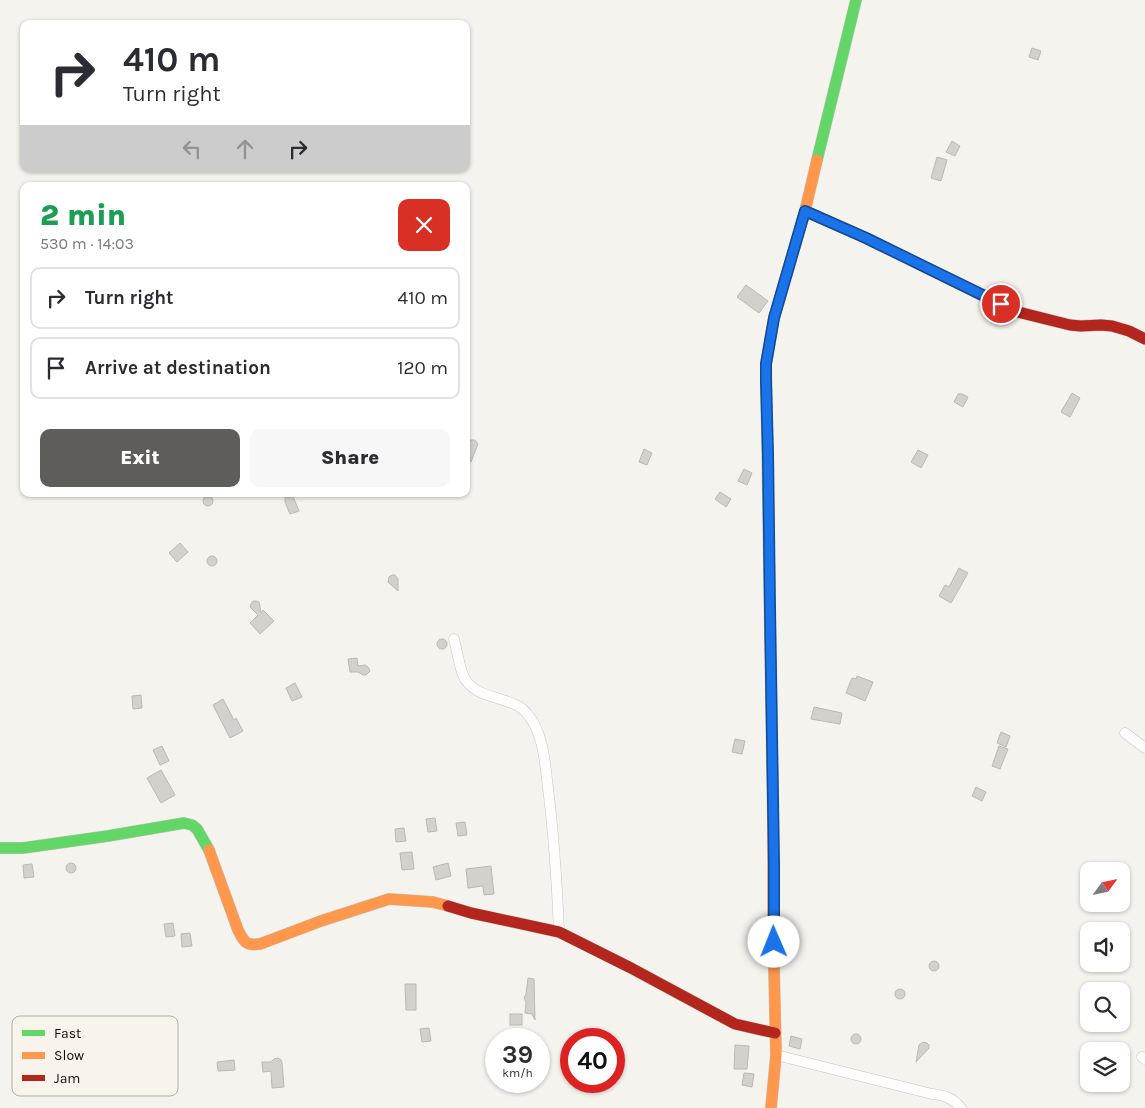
<!DOCTYPE html>
<html lang="en">
<head>
<meta charset="utf-8">
<style>
	body { margin:0; font-family:Karla,sans-serif; background:#f7f7f7; color:#2b2b33; height:100vh; display:flex; flex-direction:column; font-size:19px; white-space:nowrap }
	* { box-sizing:border-box; margin:0 }
	p { font-size:16px; color:#7c7c81 }
	.icon { flex:none; width:28px; height:28px; fill:none; stroke:currentColor; stroke-width:2; stroke-linecap:round; stroke-linejoin:round }
	.map { position:relative; flex:1; overflow:hidden }
	.sheet { position:absolute; left:20px; top:182px; width:450px; height:315px; display:flex; flex-direction:column; background:#fff; border-radius:10px; box-shadow:0 1px 4px #0004 }
	.sheet>* { flex:none }
	.banner { position:absolute; left:20px; top:20px; width:450px; height:152px; border-radius:10px; box-shadow:0 1px 4px #0004; background:#fff; color:#2b2b33; overflow:hidden }
	.needle { width:32px; rotate:57deg }
	.fabs { position:absolute; left:1080px; top:862px; display:grid; gap:10px }
	.fabs a { display:grid; place-items:center; width:50px; height:50px; border-radius:10px; background:#fff; box-shadow:0 1px 4px #0004; font-size:25px }
	.speed { position:absolute; left:485px; top:1028px; display:flex; gap:10px; font-size:25px; font-weight:700; text-align:center }
	.speed>* { display:grid; place-content:center; width:65px; height:65px; border-radius:50%; background:#fff; box-shadow:0 1px 4px #0004; line-height:1 }
	.speed small { font-size:12px; font-weight:400 }
	.speed .limit { border:8px solid #d22; background:#fff; color:#111 }
	.pin { position:absolute; display:grid; place-items:center; width:42px; height:42px; color:#fff; margin:-21px; border:2px solid #fff; border-radius:50%; box-shadow:0 1px 5px #0007 }
	.me { position:absolute; width:55px; margin:-28px; rotate:359deg; stroke-linejoin:round; filter:drop-shadow(0 0 4px #0008) }
	.turn { display:flex; align-items:center; gap:18px; height:105px; padding:0 20px; font-size:22px }
	.turn .icon { width:65px; height:65px; stroke-width:2.5 }
	.turn b { display:block; font-size:35px; line-height:42px }
	.lanes { display:flex; align-items:center; height:48px; padding:0 20px; background:#0003; justify-content:center; gap:25px; direction:ltr }
	.lanes .off { opacity:.35 }
	.round { display:grid; place-items:center; flex:none; width:52px; height:52px; border-radius:10px; background:#f7f7f7 }
	.overview { display:flex; align-items:center; justify-content:space-between; height:85px; padding:0 20px }
	h1 { font-size:30px; font-weight:800; line-height:38px; color:#1e9e55 }
	.primary-button { display:flex; gap:10px; margin-top:auto; padding:10px 20px }
	.primary-button a { flex:1; height:58px; border-radius:10px; background:#5e5d59; color:#fff; font-size:20px; font-weight:800; line-height:58px; text-align:center }
	.primary-button a+a { background:#f7f7f7; color:#2b2b33 }
	ul { padding:0; list-style:none }
	li { display:flex; align-items:center; gap:15px; height:62px; margin:0 10px 8px; padding:0 10px; border:2px solid #e1e1e2; border-radius:10px }
	li div { flex:1 }
	li b { display:block; font-size:19px }
	li em { font-style:normal }
	.map>svg:first-child { display:block }
	.building { fill:#d3d1ce; stroke:#bab9b5 }
	.lines { fill:none; stroke-linecap:round; stroke-linejoin:round }
	.street-casing { stroke:#c6c5c1; stroke-width:11 }
	.fast-casing { stroke:#c6c5c1; stroke-width:12 }
	.slow-casing { stroke:#c6c5c1; stroke-width:12 }
	.jam-casing { stroke:#c6c5c1; stroke-width:12 }
	.street { stroke:#fefdfc; stroke-width:10 }
	.fast { stroke:#63d668; stroke-width:11 }
	.slow { stroke:#ff974d; stroke-width:11 }
	.jam { stroke:#b3261e; stroke-width:11 }
	.route-casing { stroke:#114b97; stroke-width:12 }
	.route { stroke:#1a73e8; stroke-width:9 }
	.key { fill:#f8f4eb; stroke:#b2aea7; stroke-width:1 }
	.key-label { font-size:14px; fill:#0d0c09 }
</style>
</head>
<body>
<div class="map">
<svg width="1145" height="1108" viewBox="0 0 1145 1108">
	<rect width="100%" height="100%" fill="#f5f3ee"/>
	<!-- building -->
	<g class="building">
		<path d="M1032,48L1041,51L1038,60L1029,57Z"/>
		<path d="M952,141L960,146L955,156L946,152Z"/>
		<path d="M937,157L947,160L941,181L931,178Z"/>
		<path d="M746,285L768,301L759,313L737,297Z"/>
		<path d="M1072,393L1080,398L1070,417L1061,412Z"/>
		<path d="M958,394H962L968,397L963,407L954,402Z"/>
		<path d="M470,440H475L478,444L471,462L467,444Z"/>
		<path d="M644,449L652,453L647,465L639,462Z"/>
		<path d="M918,450L928,455L921,468L911,462Z"/>
		<path d="M744,469L752,473L747,485L738,481Z"/>
		<path d="M720,492L731,499L726,507L715,499Z"/>
		<path d="M285,494H292L299,511L290,514L285,502Z"/>
		<circle cx="208" cy="501" r="5"/>
		<path d="M180,543L188,552L177,562L169,553Z"/>
		<circle cx="212" cy="561" r="5"/>
		<path d="M959,568L968,573L951,603L939,596L945,585L949,587Z"/>
		<path d="M392,575H395L398,579V591L388,582L389,577Z"/>
		<path d="M253,601H256L259,602L261,613L263,610L274,621L260,634L250,623L258,615L250,607L251,604Z"/>
		<circle cx="442" cy="644" r="5"/>
		<path d="M357,658L358,666L365,665L368,667L370,671L366,675H363L358,672H350L348,659Z"/>
		<path d="M857,676L873,682L865,701L846,693L852,678L856,679Z"/>
		<path d="M295,683L302,697L292,701L286,688Z"/>
		<path d="M141,695L142,708L133,709L132,696Z"/>
		<path d="M223,699L234,720L236,718L243,731L230,738L213,705Z"/>
		<path d="M814,707L842,713L840,724L811,719Z"/>
		<path d="M1001,732L1010,736L1006,747L997,743Z"/>
		<path d="M735,739L745,741L742,754L732,752Z"/>
		<path d="M162,746L169,761L160,765L153,750Z"/>
		<path d="M999,746L1008,749L1000,769L992,766Z"/>
		<path d="M161,770L175,795L161,803L147,778Z"/>
		<path d="M976,787L986,792L982,801L972,796Z"/>
		<path d="M435,818L437,831L428,832L426,819Z"/>
		<path d="M465,822L467,835L458,836L456,823Z"/>
		<path d="M404,828L406,841L396,842L395,829Z"/>
		<path d="M412,852L414,869L402,870L400,853Z"/>
		<circle cx="71" cy="868" r="5"/>
		<path d="M448,863L451,876L436,880L433,867Z"/>
		<path d="M32,864L34,877L24,878L23,865Z"/>
		<path d="M491,866L494,894L484,895L483,886L468,888L466,869Z"/>
		<path d="M173,923L175,936L166,937L164,924Z"/>
		<path d="M190,933L192,946L182,947L181,934Z"/>
		<circle cx="934" cy="966" r="5"/>
		<path d="M528,978L534,979L535,1020L532,1014L525,1013L526,1002L524,998L526,994Z"/>
		<path d="M405,984H416V1010H406Z"/>
		<circle cx="900" cy="994" r="5"/>
		<rect x="510" y="1014" width="12" height="11"/>
		<path d="M429,1028L431,1041L422,1042L420,1029Z"/>
		<circle cx="856" cy="1039" r="5"/>
		<path d="M791,1036L802,1039L800,1049L789,1046Z"/>
		<path d="M923,1042L927,1043L929,1045V1048L916,1062L919,1045Z"/>
		<path d="M735,1045L749,1046L747,1069H734Z"/>
		<path d="M278,1058L281,1060L282,1063L284,1087L272,1088L271,1071L263,1072L262,1062H271L274,1059Z"/>
		<path d="M234,1060L235,1070L218,1071L217,1062Z"/>
		<path d="M744,1073L754,1074L752,1087L742,1085Z"/>
	</g>
	<g class="lines">
		<!-- street casing -->
		<g class="street-casing">
			<g id="street">
				<path d="M454,639C457,650 459,665 463,675C472,697 500,696 518,706C522,708 526,712 529,716C544,736 545,764 548,788C554,836 557,884 559,932"/>
				<path d="M1125,733L1145,748"/>
				<path d="M776,1055L932,1094C944,1095 953,1098 961,1108"/>
				<path d="M1142,1057L1145,1059"/>
			</g>
		</g>
		<!-- fast casing -->
		<g class="fast-casing">
			<g id="fast">
				<path d="M817,160L856,0"/>
				<path d="M767,432L773,815"/>
				<path d="M0,848H23L108,836L184,823L192,825L197,829L209,850"/>
			</g>
		</g>
		<!-- slow casing -->
		<g class="slow-casing">
			<g id="slow">
				<path d="M767,432L766,364L774,318L805,211L817,160"/>
				<path d="M209,850L238,930C244,942 246,946 260,944L321,921L389,899L433,902L448,906"/>
				<path d="M771,1108L776,1055L773,923V815"/>
			</g>
		</g>
		<!-- jam casing -->
		<g class="jam-casing">
			<g id="jam">
				<path d="M805,211L866,238L1014,311L1070,325L1081,326L1101,325L1112,326L1129,331L1145,339"/>
				<path d="M448,906L471,913L559,932L631,968L735,1024L775,1033"/>
			</g>
		</g>
		<!-- street -->
		<use href="#street" class="street"/>
		<!-- fast -->
		<use href="#fast" class="fast"/>
		<!-- slow -->
		<use href="#slow" class="slow"/>
		<!-- jam -->
		<use href="#jam" class="jam"/>
	</g>
	<g class="lines">
		<!-- route casing -->
		<g class="route-casing">
			<path id="route" d="M774,942V864L770,610L768,454L766,381V364L774,318L805,211L866,238L1001,304"/>
		</g>
		<!-- route -->
		<use href="#route" class="route"/>
	</g>
	<!-- legend -->
	<rect x="12" y="1016" width="166" height="80" rx="8" class="key"/>
	<rect x="22" y="1030" width="23" height="6" fill="#63d668"/>
	<rect x="22" y="1052" width="23" height="7" fill="#ff974d"/>
	<rect x="22" y="1075" width="23" height="6" fill="#b3261e"/>
	<g class="key-label">
		<text x="54" y="1038">Fast</text>
		<text x="54" y="1060">Slow</text>
		<text x="54" y="1083">Jam</text>
	</g>
</svg>
<div class="fabs">
<a><svg class="needle" viewBox="-14 -14 28 28"><path d="M0-13l5 13h-10z" fill="#e53935"/><path d="M0 13l5-13h-10z" fill="#7c7c81"/></svg></a>
<a><svg class="icon" aria-label="sound" viewBox="0 0 24 24"><path d="M4 9h4l5-4v14l-5-4H4zM17 9q2 3 0 6"/></svg></a>
<a><svg class="icon" aria-label="search" viewBox="0 0 24 24"><circle cx="10" cy="10" r="6"/><path d="M15 15l6 6"/></svg></a>
<a><svg class="icon" aria-label="layers" viewBox="0 0 24 24"><path d="M12 4l9 5-9 5-9-5zM3 14l9 5 9-5"/></svg></a>
</div>
<div class="speed"><div>39<small>km/h</small></div><div class="limit">40</div></div>
<div class="pin" style="left:1001px;top:304px;background:#d93025"><svg class="icon" aria-label="arrive" viewBox="0 0 24 24"><path d="M6 21V4h12l-3 4 3 4H6"/></svg></div>
<svg class="me" style="left:774px;top:942px" viewBox="-20 -20 40 40"><circle r="19" fill="#fff"/><path d="M0-13L10 11 0 6-10 11z" fill="#1a73e8"/></svg>
<div class="banner">
<div class="turn"><svg class="icon" aria-label="right" viewBox="0 0 24 24"><path d="M7 20v-9h11M14 6l5 5-5 5"/></svg><div><b>410 m</b>Turn right</div></div>
<div class="lanes"><svg class="icon off" aria-label="left" viewBox="0 0 24 24"><path d="M17 20v-9H6M10 6l-5 5 5 5"/></svg><svg class="icon off" aria-label="ahead" viewBox="0 0 24 24"><path d="M12 20V5M6 11l6-6 6 6"/></svg><svg class="icon" aria-label="right" viewBox="0 0 24 24"><path d="M7 20v-9h11M14 6l5 5-5 5"/></svg></div>
</div>
<section class="sheet">
<div class="overview"><div><h1>2 min</h1><p>530 m · 14:03</p></div><a class="round" style="background:#d93025;color:#fff"><svg class="icon" aria-label="close" viewBox="0 0 24 24"><path d="M6 6l12 12M18 6L6 18"/></svg></a></div>
<ul>
<li><svg class="icon" aria-label="right" viewBox="0 0 24 24"><path d="M7 20v-9h11M14 6l5 5-5 5"/></svg><div><b>Turn right</b></div><em>410 m</em></li>
<li><svg class="icon" aria-label="arrive" viewBox="0 0 24 24"><path d="M6 21V4h12l-3 4 3 4H6"/></svg><div><b>Arrive at destination</b></div><em>120 m</em></li>
</ul>
<div class="primary-button"><a>Exit</a><a>Share</a></div>
</section>
</div>
</body>
</html>
